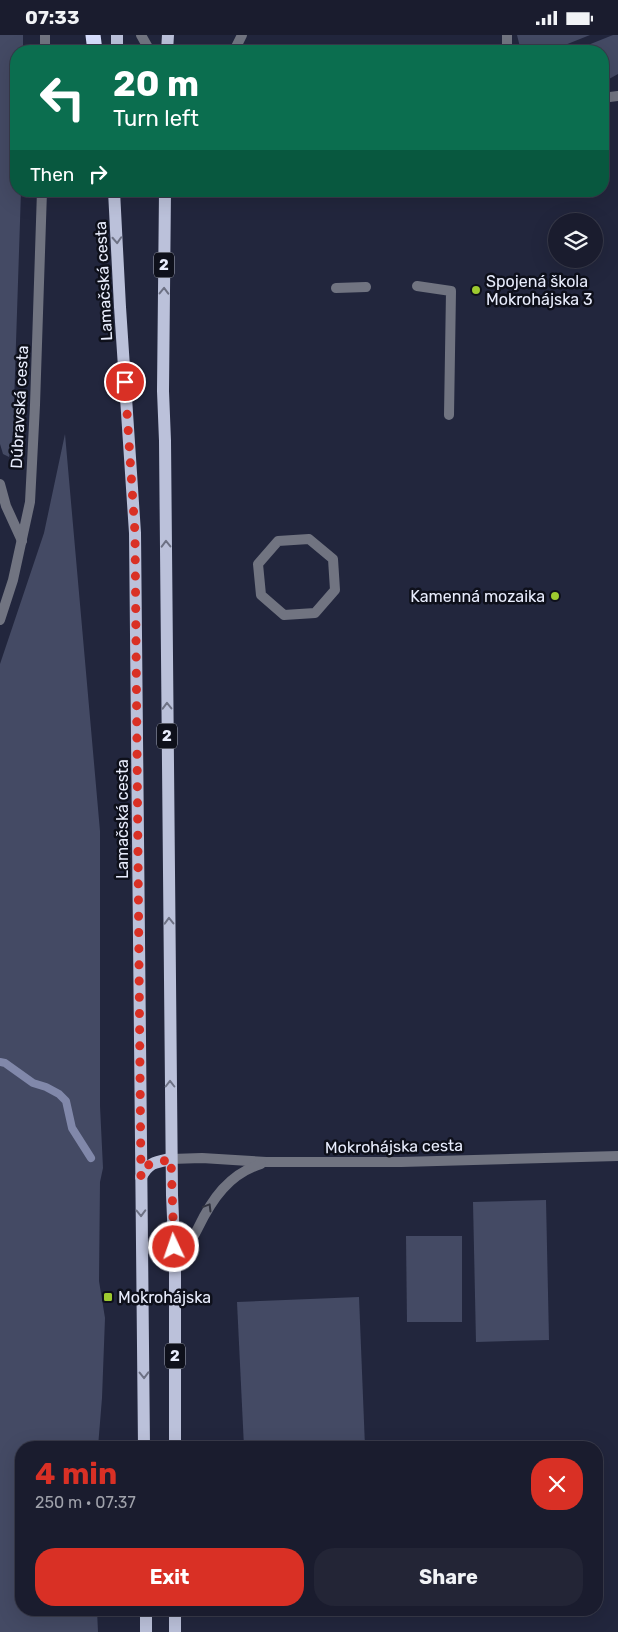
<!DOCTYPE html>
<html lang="en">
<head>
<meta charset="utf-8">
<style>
	body { margin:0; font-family:Rubik,sans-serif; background:#232536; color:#f1f3f6; height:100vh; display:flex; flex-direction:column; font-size:19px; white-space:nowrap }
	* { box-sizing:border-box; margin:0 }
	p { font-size:16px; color:#9fa1aa }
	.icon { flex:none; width:28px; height:28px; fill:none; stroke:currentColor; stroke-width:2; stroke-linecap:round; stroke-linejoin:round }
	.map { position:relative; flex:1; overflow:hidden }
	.drawer { position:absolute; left:15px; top:1406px; width:588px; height:175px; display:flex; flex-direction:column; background:#1a1c2e; border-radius:20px; box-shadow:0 5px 20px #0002,0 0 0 1px #383a4a }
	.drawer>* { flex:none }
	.guide { position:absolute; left:10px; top:10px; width:599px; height:152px; border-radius:20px; box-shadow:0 5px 20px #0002,0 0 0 1px #383a4a; background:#0b6e4f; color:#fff; overflow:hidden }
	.tools { position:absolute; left:548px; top:178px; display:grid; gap:10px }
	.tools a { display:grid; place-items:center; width:55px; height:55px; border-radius:50%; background:#1a1c2e; box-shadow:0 5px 20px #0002,0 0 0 1px #383a4a; font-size:25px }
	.pin { position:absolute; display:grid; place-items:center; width:42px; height:42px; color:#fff; margin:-21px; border:2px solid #fff; border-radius:50%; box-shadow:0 1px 5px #0007 }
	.me { position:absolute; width:55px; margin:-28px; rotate:357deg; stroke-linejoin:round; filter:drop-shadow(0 0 4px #0008) }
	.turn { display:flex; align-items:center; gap:18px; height:105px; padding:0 20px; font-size:22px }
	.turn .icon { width:65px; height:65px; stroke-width:2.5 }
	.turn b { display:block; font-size:35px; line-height:42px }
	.then { display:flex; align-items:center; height:48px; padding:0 20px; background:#0003; gap:10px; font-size:19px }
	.round { display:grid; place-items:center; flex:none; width:52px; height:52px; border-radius:20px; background:#232536 }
	.overview { display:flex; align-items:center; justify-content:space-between; height:85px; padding:0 20px }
	h1 { font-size:30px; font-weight:700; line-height:38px; color:#d93025 }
	.primary-button { display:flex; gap:10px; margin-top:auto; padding:10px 20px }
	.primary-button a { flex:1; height:58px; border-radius:20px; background:#d93025; color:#fff; font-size:20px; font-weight:700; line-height:58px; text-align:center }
	.primary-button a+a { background:#232536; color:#f1f3f6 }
	.status { display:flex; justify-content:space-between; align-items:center; height:35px; padding:0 25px; background:#1a1c2e; direction:ltr }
	.status svg { height:14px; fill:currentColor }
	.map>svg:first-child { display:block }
	.green { fill:#444a64 }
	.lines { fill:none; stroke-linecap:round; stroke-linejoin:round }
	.stream { stroke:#8188aa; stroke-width:8 }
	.lane { stroke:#717481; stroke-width:10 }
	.street { stroke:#717481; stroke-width:10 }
	.primary { stroke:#bbc1da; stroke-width:12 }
	.highway { stroke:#d8dffe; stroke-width:15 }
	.oneway { stroke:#6d7184 }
	.oneway2 { stroke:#31333f }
	.route { stroke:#d93025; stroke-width:9; stroke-dasharray:0 16.2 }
	.poi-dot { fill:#9eca2f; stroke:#0e101b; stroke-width:2 }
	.labels { text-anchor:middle; stroke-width:5; stroke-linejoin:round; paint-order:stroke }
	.shield { fill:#0e101b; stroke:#a7abb9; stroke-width:1 }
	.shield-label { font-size:15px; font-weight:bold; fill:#e9edfd }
	.street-label { font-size:16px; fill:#e9edfd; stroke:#0e101b }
	.poi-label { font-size:16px; fill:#e9edfd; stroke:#0e101b; text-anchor:start }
</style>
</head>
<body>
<div class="status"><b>07:33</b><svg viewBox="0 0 49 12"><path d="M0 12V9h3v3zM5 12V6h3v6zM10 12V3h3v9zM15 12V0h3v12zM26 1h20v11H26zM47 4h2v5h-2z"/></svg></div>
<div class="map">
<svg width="618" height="1597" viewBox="0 0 618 1597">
	<rect width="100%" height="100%" fill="#22263d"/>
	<!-- green -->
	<g class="green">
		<path d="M0,0H23V16H16V156H21L13,399L9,422L3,419L0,409Z"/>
		<path d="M517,0H590L550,16H521Z"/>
		<path d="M613,0H618V39L609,44L603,46L602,16H573Z"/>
		<path d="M65,399L100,796V1071L103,1133L100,1147L99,1246L105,1283L102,1363L98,1412H21V1575H97L98,1597H0V629L44,498Z"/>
		<path d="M546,1165L549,1305L476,1307L473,1167Z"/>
		<path d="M406,1201H462V1287H407Z"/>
		<path d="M359,1262L365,1412H244L237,1267Z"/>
	</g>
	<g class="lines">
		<!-- stream -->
		<path class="stream" d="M0,1027L5,1028L33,1048L46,1052L59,1059L66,1066L72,1093L91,1123"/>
		<!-- lane -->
		<g class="lane">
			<path d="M141,0L150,16"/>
			<path d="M234,16L242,0"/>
			<path d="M507,16V0"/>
			<path d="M602,63L618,61"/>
			<path d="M417,251L451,256L449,380"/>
			<path d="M336,253L366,252"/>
			<path d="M0,449L6,471L22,506"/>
			<path d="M309,504L333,524L335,555L315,578L284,580L261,560L258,529L278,506Z"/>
		</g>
		<!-- street -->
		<g class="street">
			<path d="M45,0V16"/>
			<path d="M0,585L13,545L30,467L35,370L42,156"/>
			<path d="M171,1124L202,1123L266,1127H401L618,1121"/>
			<path d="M175,1229C183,1217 192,1206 198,1193C212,1164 229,1139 261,1129"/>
		</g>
		<!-- primary -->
		<g class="primary">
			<path d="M117,16V0"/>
			<path d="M167,16L168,0"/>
			<path d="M114,156L120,272L135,498L144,1412"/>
			<path d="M165,156L163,356L165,406L172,1160L175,1229V1412"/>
			<path d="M141,1142C149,1127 156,1127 171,1124"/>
			<path d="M146,1575V1597"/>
			<path d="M175,1575V1597"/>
		</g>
		<!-- highway -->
		<path class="highway" d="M93,0L95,16"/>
	</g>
	<!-- one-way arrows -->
	<defs><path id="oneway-chevron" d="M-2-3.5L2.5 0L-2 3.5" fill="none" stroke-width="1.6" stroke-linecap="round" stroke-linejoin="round" transform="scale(1.25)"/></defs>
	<g class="oneway">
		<use href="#oneway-chevron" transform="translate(117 205) rotate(87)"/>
		<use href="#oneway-chevron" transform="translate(164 256) rotate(-89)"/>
		<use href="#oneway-chevron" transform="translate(166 509) rotate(-91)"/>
		<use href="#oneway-chevron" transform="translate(167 671) rotate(-91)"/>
		<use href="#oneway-chevron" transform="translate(169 886) rotate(-91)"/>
		<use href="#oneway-chevron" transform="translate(170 1049) rotate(-90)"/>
		<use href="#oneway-chevron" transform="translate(141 1178) rotate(89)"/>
		<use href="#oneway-chevron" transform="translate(144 1340) rotate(89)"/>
	</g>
	<use class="oneway2" href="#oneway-chevron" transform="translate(208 1172) rotate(-59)"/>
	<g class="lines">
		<!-- route -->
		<path class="route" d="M125,347L135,498L141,1142L148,1130L171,1124L174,1212"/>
	</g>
	<!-- markers -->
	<g class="poi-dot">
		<circle cx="476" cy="255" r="5"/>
		<circle cx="555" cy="561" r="5"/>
		<rect x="103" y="1257" width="10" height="10" rx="2.5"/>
	</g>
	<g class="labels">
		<!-- shield labels -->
		<g class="shield">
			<rect x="154" y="217.5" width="20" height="25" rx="4"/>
			<rect x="157" y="688.5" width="20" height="25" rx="4"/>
			<rect x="165" y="1308.5" width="20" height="25" rx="4"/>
		</g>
		<g class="shield-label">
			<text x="164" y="235">2</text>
			<text x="167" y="706">2</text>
			<text x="175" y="1326">2</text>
		</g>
		<!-- street labels -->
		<g class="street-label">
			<text transform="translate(103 246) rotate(-93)" y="6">Lamačská cesta</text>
			<text transform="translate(19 372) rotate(-87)" y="6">Dúbravská cesta</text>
			<text transform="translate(122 784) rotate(-90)" y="6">Lamačská cesta</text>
			<text transform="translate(394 1111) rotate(-1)" y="6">Mokrohájska cesta</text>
		</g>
		<!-- poi labels -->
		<g class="poi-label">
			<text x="486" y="252">Spojená škola<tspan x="486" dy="18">Mokrohájska 3</tspan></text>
			<text x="545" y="567" text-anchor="end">Kamenná mozaika</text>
			<text x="118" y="1268">Mokrohájska</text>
		</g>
	</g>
</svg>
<div class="tools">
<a><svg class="icon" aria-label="layers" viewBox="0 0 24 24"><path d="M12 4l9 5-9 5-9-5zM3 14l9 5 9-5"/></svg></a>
</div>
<div class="pin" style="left:125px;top:347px;background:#d93025"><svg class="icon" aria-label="arrive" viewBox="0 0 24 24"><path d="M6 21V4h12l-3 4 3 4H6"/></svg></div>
<svg class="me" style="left:174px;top:1212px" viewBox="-20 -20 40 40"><circle r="17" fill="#d93025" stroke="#fff" stroke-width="3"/><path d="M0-11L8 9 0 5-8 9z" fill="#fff"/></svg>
<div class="guide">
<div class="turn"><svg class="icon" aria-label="left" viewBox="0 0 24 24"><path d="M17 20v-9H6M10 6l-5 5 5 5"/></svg><div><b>20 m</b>Turn left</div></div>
<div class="then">Then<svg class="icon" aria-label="right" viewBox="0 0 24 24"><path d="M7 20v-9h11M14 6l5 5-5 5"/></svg></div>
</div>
<section class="drawer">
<div class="overview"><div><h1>4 min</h1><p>250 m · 07:37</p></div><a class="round" style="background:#d93025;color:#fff"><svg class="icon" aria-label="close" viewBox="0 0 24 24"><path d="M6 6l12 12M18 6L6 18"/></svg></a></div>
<div class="primary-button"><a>Exit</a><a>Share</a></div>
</section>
</div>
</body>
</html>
